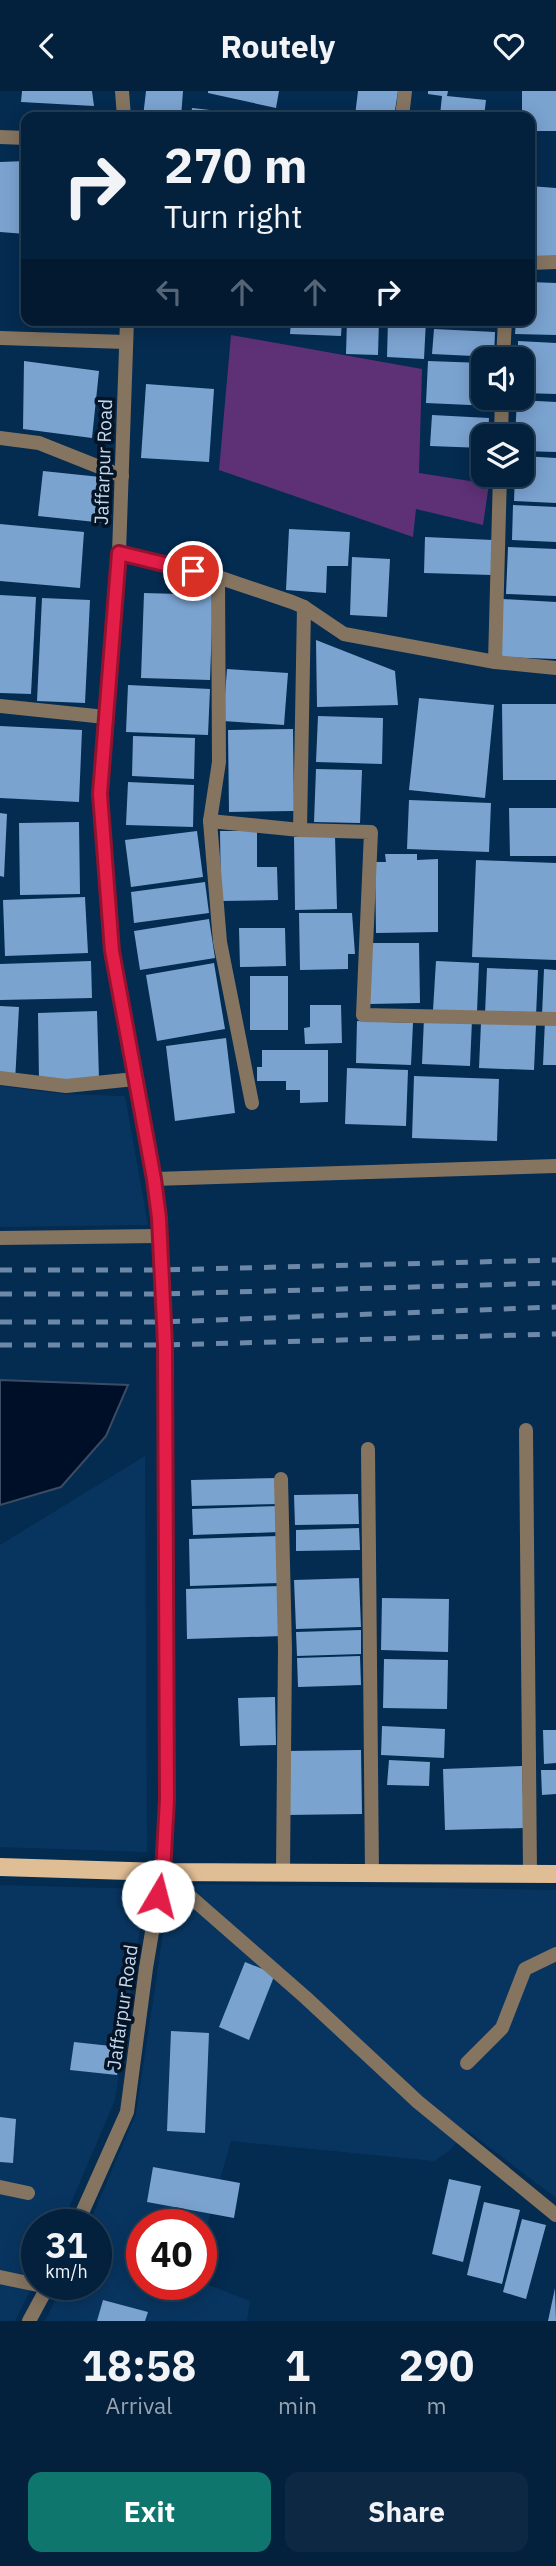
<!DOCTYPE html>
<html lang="en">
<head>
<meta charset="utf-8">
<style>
	body { margin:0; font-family:"IBM Plex Sans",sans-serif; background:#0d2843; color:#f1f3f6; height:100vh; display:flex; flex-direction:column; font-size:26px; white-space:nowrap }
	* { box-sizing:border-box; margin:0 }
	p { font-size:23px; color:#97a3af }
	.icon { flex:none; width:38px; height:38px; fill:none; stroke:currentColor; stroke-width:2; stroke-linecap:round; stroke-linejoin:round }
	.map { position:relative; height:2230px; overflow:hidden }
	.details { display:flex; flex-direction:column; background:#03203c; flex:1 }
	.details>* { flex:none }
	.banner { position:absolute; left:21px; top:21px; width:514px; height:214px; border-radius:14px; box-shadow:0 4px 18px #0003,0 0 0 2px #243e56; background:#03203c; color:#f1f3f6; overflow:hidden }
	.fabs { position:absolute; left:471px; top:256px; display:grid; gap:14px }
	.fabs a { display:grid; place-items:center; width:63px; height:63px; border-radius:14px; background:#03203c; box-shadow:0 4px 18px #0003,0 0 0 2px #243e56; font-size:35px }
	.speed { position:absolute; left:21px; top:2118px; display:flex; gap:14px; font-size:35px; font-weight:700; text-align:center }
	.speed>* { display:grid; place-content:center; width:91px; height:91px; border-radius:50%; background:#03203c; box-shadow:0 4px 18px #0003,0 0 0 2px #243e56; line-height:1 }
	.speed small { font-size:18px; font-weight:400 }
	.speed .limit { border:10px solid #d22; background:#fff; color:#111 }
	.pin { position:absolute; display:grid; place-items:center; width:60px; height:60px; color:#fff; margin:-30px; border:4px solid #fff; border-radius:50%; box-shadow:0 2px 7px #0007 }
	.me { position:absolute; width:77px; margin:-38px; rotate:8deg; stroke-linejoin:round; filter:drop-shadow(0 0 5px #0008) }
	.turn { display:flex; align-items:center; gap:24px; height:147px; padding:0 28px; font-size:32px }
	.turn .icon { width:91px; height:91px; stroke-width:2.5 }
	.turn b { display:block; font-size:49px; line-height:60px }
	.lanes { display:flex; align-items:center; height:66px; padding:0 28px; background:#0003; justify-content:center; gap:35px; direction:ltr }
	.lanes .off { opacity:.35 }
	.eta { display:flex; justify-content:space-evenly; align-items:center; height:119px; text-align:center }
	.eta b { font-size:42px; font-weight:700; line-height:49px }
	.button { display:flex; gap:14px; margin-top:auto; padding:14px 28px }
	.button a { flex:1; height:80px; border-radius:14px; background:#0f766e; color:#fff; font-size:28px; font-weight:700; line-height:80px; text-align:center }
	.button a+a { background:#0d2843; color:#f1f3f6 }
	header { display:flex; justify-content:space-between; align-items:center; height:91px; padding:0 28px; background:#03203c; font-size:32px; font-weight:700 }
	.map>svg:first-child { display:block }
	.built { fill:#083560 }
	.green { fill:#5e3177 }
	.water { fill:#000f28; stroke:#3a4b63; stroke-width:2 }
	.building { fill:#7ba3d0 }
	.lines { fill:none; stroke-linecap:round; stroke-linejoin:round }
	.service { stroke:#857460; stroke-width:14 }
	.minor { stroke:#857460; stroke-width:14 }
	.tertiary { stroke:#857460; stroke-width:14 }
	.primary { stroke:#e0be95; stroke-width:18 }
	.rail { stroke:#6d89a7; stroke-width:5; stroke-dasharray:12 12; stroke-linecap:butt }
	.route-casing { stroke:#92132f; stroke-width:18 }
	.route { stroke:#e11d48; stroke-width:12 }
	.labels { text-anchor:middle; stroke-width:7; stroke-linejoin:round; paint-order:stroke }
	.street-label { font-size:19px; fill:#c2d6ee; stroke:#051424 }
</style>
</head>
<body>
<header><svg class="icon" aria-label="back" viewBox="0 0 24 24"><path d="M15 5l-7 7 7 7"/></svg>Routely<svg class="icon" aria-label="heart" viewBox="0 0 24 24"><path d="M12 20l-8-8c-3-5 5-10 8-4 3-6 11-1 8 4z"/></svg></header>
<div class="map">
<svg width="556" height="2230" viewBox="0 0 556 2230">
	<rect width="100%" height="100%" fill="#042b50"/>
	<!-- built -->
	<g class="built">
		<path d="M0,995L63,1003L125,1005L148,1134L0,1136Z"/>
		<path d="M145,1365L147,1761L0,1756V1454Z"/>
		<path d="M199,1793L556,1799V2107L468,2040L449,2060L434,2070L231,2050L201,2156V2133H142V2193L201,2191L250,2210L247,2230H45L63,2193H96V2133H89L136,2023L169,1803Z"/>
		<path d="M0,1794L146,1798L115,2009L62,2133H37V2186L15,2230H0Z"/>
	</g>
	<!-- green -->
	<path class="green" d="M231,244L422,278L419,382L489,393L483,434L416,418L413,446L219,379Z"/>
	<!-- water -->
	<path class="water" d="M0,1289L128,1294L106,1345L61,1396L0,1414Z"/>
	<!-- building -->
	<g class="building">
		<path d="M22,0H92L94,15L21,11Z"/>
		<path d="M146,0H183L181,26H143Z"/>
		<path d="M208,0H279L276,17L208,2Z"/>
		<path d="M358,0H398L394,26H357L355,25Z"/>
		<path d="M428,0H448L447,5L486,9L484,26L440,24L442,5L428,3Z"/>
		<path d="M522,0H556V40H530V26H522Z"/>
		<path d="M192,17L255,24V26H191Z"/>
		<path d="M26,70V143L0,141V71Z"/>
		<path d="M530,95L556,97V175L530,172Z"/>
		<path d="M530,191L556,192V244L515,243L516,229H530Z"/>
		<path d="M240,229H279V237L240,235Z"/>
		<path d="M291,229H342L341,245L290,243Z"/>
		<path d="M347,229H379L378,264L346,263Z"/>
		<path d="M388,229H426L424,268L387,266Z"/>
		<path d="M434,238L495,241L494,266L432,263Z"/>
		<path d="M518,250L556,252V303L522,302V268H518Z"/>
		<path d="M24,270L99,280L92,347L23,338Z"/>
		<path d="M428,270L483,272V306H492V315L426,312Z"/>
		<path d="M146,293L214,298L209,371L141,367Z"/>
		<path d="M517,309L556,311V361L522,360V345H515Z"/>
		<path d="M432,324L489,327L488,345H483V357L430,355Z"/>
		<path d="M522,365L556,367V412L514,410L515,383H522Z"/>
		<path d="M43,380L110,387L105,432L38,425Z"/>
		<path d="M513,414L556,416V451L512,449Z"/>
		<path d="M0,433L84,441L80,497L0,490Z"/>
		<path d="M289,438L350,441L348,475H327L326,502L286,499Z"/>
		<path d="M425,446L493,449L492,484L424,482Z"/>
		<path d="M508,456L556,458V505L506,503Z"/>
		<path d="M352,466L390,468L387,526L350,524Z"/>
		<path d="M144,502L213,504L210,589L141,587Z"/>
		<path d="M0,504L36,506L31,603L0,602Z"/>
		<path d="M42,507L90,509L85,612L37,610Z"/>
		<path d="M503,508L556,511V568L501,566Z"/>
		<path d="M316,549L395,580L398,614L317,616Z"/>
		<path d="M227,578L288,582L284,634L223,630Z"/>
		<path d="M128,594L210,598L208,644L126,641Z"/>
		<path d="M419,607L494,614L485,707L409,699Z"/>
		<path d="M502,613H556V689H503Z"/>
		<path d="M318,625L383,627L382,673L316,671Z"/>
		<path d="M0,635L82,639L79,711L0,707Z"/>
		<path d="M293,638L294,720L229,721L228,639Z"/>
		<path d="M133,645L195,647L194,688L132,685Z"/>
		<path d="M316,678L362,679L360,732L314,731Z"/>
		<path d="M128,691L194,694L193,736L126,734Z"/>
		<path d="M409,709L491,712L489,761L407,758Z"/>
		<path d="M509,717H556V765H510Z"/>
		<path d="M0,722L7,723L4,786L0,785Z"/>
		<path d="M79,731L80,803L20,804L19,732Z"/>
		<path d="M197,740L203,786L131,796L125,749Z"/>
		<path d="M220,740H257V776H277L278,809L221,810Z"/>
		<path d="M335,745L337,818L295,819L294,746Z"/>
		<path d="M385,763H417V769L438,768V841L376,842L375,771H386Z"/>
		<path d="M476,769L556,772V869L472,866Z"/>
		<path d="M205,791L209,822L134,832L131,801Z"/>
		<path d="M85,806L88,862L5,865L3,809Z"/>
		<path d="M299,822H352L355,863H348V878L300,879Z"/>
		<path d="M209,828L215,867L140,879L134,840Z"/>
		<path d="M239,837H285L286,875L240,876Z"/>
		<path d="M369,852H419L420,912L370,913Z"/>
		<path d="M91,870L92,907L0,909V873Z"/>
		<path d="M436,870L479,872L477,921L433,919Z"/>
		<path d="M214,872L225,938L157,950L146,884Z"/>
		<path d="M487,877L538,879L536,925L485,923Z"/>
		<path d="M544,878L556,879V924H542Z"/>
		<rect x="250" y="885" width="38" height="54"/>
		<path d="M310,914H341L342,952L305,953L304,937L310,936Z"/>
		<path d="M0,915L19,916L15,991L0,990Z"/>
		<path d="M97,920L99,988L39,989L38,922Z"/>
		<path d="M424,927L472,929L470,975L422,973Z"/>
		<path d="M545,929L556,930V974H543Z"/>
		<path d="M357,930L413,932L411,974L356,972Z"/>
		<path d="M481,932L536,934L534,979L479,977Z"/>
		<path d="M226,947L235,1022L175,1030L166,955Z"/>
		<path d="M262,959H328V1011L300,1012V999H286V990H257V976H262Z"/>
		<path d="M347,977L408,979L406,1035L345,1033Z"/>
		<path d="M414,985L499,988L497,1050L412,1047Z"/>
		<path d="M278,1387L279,1413L192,1415L191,1389Z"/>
		<path d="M358,1403L359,1433L295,1434L294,1404Z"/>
		<path d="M279,1415L280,1441L193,1444L192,1418Z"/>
		<path d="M359,1437L360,1459L296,1460V1439Z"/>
		<path d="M279,1445L280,1492L190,1495L189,1448Z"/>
		<path d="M359,1487L361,1536L296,1538L294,1489Z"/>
		<path d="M281,1495L282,1545L187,1548L186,1498Z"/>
		<path d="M382,1507L449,1508L448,1561L381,1559Z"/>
		<path d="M361,1539V1563L297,1565L296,1541Z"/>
		<path d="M360,1565L361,1594L298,1596L297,1567Z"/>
		<path d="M384,1568L448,1569L447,1618L383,1617Z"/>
		<path d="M275,1606L276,1654L240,1655L238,1607Z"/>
		<path d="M382,1635L445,1638L444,1667L381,1664Z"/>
		<path d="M543,1639H556V1672L544,1673Z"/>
		<path d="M361,1659L362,1723L286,1724V1660Z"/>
		<path d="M389,1669L430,1671L429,1695L387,1694Z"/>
		<path d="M522,1675L524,1737L445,1739L443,1678Z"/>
		<path d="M541,1679H556V1703L542,1704Z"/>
		<path d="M245,1871L275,1883L249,1949L219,1936Z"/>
		<path d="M171,1940L209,1942L205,2042L167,2040Z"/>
		<path d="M74,1951L120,1956L117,1984L70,1979Z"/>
		<path d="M0,2026L16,2028L13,2072L0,2071Z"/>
		<path d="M153,2076L240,2092L234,2127L147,2111Z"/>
		<path d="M449,2088L481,2095L463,2171L432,2163Z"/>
		<path d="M484,2111L520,2119L502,2193L467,2184Z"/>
		<path d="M522,2128L546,2134L526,2208L503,2201Z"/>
		<path d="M555,2197L556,2230H548Z"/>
		<path d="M103,2209L148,2221L145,2230H97Z"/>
	</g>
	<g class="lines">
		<!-- service -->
		<g class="service">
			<path d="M218,486L219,671L210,730L220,851L252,1012"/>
			<path d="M210,730L300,739L371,741L363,924L556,928"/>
			<path d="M300,739L304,516"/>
			<path d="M0,987L66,995L135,988"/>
			<path d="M154,1088L556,1075"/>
			<path d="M0,1147L159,1145"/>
			<path d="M467,1972L502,1937L525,1878L556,1863"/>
			<path d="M0,2096L28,2102"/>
		</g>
		<!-- minor -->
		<g class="minor">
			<path d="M402,26L405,0"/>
			<path d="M0,46L26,47"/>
			<path d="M530,172L556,171"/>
			<path d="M0,247L126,251"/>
			<path d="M503,268L505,229"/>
			<path d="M501,345L502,306"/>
			<path d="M0,347L39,352L122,385"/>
			<path d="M119,462L218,486L292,511L304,516L344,543L495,571L556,577"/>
			<path d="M495,571L500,383"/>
			<path d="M0,615L105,626"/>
			<path d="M526,1339L530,1782"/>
			<path d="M368,1358L372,1782"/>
			<path d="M281,1388L285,1557L283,1781"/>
			<path d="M162,1781L305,1906L418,2011L556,2124"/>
			<path d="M0,2186L47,2196"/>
		</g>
		<!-- tertiary -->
		<g class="tertiary">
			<path d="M122,0L124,26"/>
			<path d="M77,2133L127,2021L146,1877L162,1781L167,1708L165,1254L159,1127L154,1088L112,860L100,703L119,462L127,229"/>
			<path d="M29,2230L49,2193"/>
		</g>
		<!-- primary -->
		<path class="primary" d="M0,1776L162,1781L556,1783"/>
		<!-- rail -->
		<g class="rail">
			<path d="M0,1179H161L556,1169"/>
			<path d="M0,1203H162L556,1192"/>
			<path d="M0,1231H163L556,1216"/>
			<path d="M0,1254H165L556,1243"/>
		</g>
	</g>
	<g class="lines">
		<!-- route casing -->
		<g class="route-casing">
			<path id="route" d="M158,1805L163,1781L167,1708L165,1254L159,1127L154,1088L112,860L100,703L119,462L193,480"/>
		</g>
		<!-- route -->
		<use href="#route" class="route"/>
	</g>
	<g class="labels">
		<!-- street labels -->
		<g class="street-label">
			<text transform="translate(103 371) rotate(-88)" y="7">Jaffarpur Road</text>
			<text transform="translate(122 1916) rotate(-82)" y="7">Jaffarpur Road</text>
		</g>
	</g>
</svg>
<div class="fabs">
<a><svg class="icon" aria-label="sound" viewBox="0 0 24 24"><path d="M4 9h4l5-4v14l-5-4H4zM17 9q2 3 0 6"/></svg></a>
<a><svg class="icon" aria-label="layers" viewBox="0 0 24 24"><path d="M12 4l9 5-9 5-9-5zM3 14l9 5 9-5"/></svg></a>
</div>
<div class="speed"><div>31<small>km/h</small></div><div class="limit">40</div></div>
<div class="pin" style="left:193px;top:480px;background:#d93025"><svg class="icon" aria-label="arrive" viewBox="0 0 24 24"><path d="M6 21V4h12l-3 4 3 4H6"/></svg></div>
<svg class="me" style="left:158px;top:1805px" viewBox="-20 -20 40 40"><circle r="19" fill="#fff"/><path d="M0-13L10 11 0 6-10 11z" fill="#e11d48"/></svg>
<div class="banner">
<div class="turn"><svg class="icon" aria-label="right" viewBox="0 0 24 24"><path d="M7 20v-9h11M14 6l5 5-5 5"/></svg><div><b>270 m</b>Turn right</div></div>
<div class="lanes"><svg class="icon off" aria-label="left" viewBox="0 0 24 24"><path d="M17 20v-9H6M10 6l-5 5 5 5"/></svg><svg class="icon off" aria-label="ahead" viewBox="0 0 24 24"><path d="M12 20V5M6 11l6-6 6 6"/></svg><svg class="icon off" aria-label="ahead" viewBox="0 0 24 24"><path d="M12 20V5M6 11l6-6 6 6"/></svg><svg class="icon" aria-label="right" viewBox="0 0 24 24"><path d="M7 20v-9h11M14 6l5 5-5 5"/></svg></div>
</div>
</div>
<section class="details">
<div class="eta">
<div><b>18:58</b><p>Arrival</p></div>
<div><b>1</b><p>min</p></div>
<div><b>290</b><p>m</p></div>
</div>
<div class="button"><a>Exit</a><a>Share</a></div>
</section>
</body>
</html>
